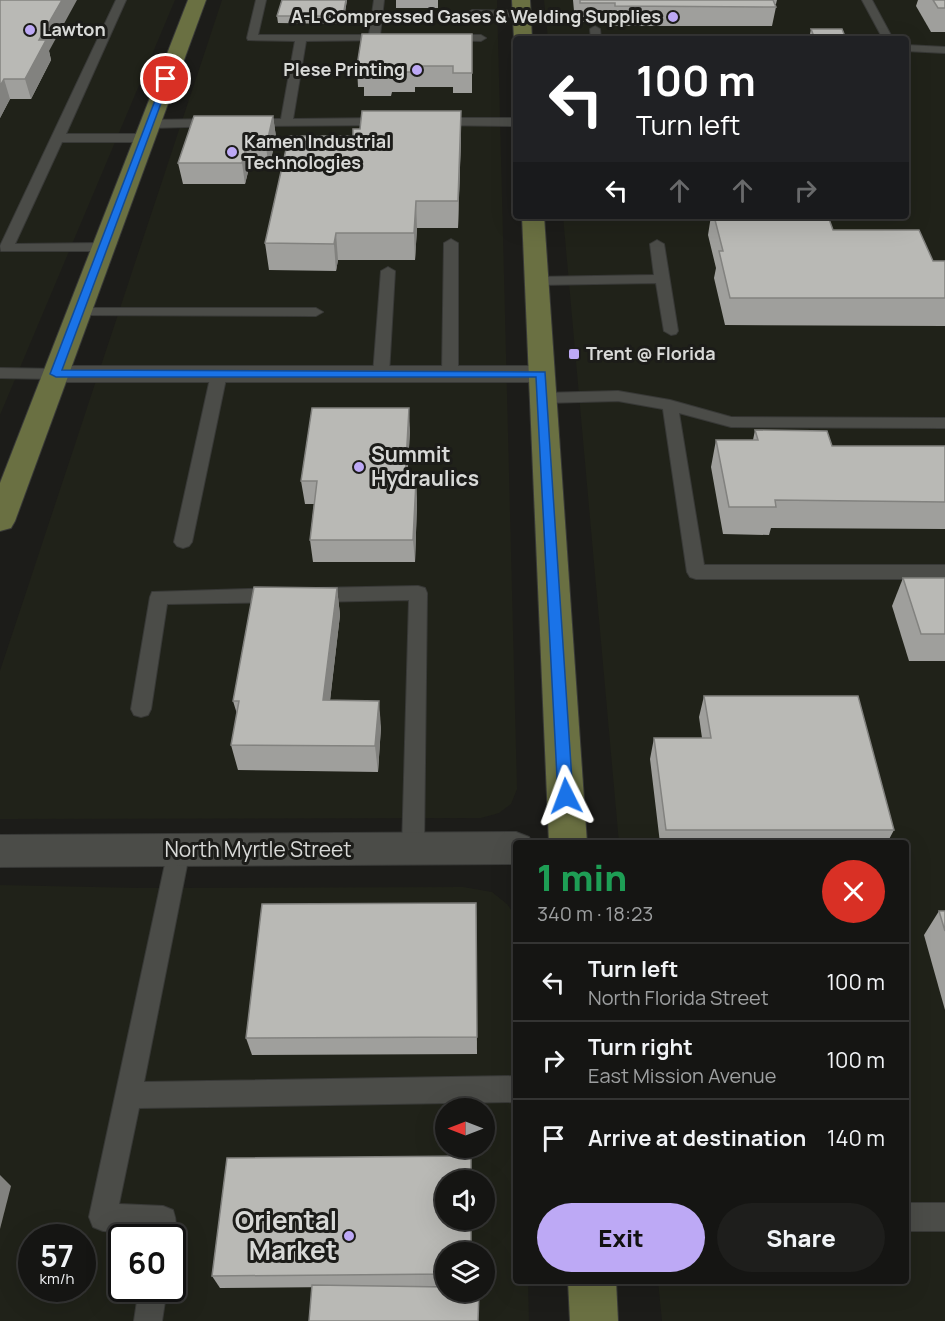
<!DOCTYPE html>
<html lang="en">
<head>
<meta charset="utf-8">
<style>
	body { margin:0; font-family:Manrope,sans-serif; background:#1e1e1c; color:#f1f3f6; height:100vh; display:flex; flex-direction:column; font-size:22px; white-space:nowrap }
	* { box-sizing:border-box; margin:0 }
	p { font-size:20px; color:#9d9fa0 }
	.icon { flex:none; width:33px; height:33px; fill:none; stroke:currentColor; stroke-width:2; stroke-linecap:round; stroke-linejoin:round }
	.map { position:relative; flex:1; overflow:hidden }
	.drawer { position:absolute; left:513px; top:840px; width:396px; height:444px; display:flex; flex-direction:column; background:#151513; border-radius:6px; box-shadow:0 6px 24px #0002,0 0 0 2px #343433 }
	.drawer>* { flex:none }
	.guide { position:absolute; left:513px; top:36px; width:396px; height:183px; border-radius:6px; box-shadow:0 6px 24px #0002,0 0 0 2px #343433; background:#202124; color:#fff; overflow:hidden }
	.needle { width:39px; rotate:270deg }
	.fabs { position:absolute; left:435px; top:1098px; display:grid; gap:12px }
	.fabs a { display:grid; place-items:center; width:60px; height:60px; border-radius:50%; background:#151513; box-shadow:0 6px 24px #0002,0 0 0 2px #343433; font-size:30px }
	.speed { position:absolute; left:18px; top:1224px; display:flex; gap:12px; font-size:30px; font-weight:700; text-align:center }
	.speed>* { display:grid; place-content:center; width:78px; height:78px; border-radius:50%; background:#151513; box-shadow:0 6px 24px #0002,0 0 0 2px #343433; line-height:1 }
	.speed small { font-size:15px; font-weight:400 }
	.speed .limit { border:3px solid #111; border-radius:9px; background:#fff; color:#111 }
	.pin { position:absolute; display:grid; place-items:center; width:51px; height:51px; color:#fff; margin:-26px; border:3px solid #fff; border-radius:50%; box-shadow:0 2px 6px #0007 }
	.me { position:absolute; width:66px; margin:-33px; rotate:357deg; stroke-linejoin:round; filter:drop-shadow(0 0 4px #0008) }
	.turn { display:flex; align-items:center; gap:21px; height:126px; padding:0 24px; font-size:27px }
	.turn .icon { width:78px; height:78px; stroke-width:2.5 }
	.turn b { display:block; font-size:42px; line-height:51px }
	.lanes { display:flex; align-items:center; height:57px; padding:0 24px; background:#0003; justify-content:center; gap:30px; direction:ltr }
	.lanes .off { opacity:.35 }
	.round { display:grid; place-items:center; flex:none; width:63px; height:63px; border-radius:32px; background:#1e1e1c }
	.summary { display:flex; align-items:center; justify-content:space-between; height:102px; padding:0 24px }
	h1 { font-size:36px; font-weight:800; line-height:45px; color:#1e9e55 }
	.action { display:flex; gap:12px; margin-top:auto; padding:12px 24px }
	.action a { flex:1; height:69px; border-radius:36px; background:#bda9f5; color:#111; font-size:24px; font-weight:800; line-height:69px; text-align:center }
	.action a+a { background:#1e1e1c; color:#f1f3f6 }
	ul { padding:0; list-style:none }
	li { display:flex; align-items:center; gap:18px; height:78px; padding:0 24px; border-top:2px solid #343433 }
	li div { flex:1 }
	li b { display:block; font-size:22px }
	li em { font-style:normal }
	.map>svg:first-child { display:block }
	.built { fill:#202219; fill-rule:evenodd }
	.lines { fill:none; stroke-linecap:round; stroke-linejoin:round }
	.lane-casing { stroke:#383937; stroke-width:2 }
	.street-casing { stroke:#383937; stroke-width:2 }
	.primary-casing { stroke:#383937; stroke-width:2 }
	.lane { fill:#4b4c48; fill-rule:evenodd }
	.street { fill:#4b4c48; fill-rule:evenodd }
	.primary { fill:#6a7042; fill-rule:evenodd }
	.wall { fill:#9f9f9c }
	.shaded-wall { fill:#82827f }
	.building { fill:#b9b9b5; stroke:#82827f; stroke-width:1.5 }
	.route { fill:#1a73e8; stroke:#114b97; stroke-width:1.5 }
	.poi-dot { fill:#bda9f5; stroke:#1c1c19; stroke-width:2 }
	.labels { text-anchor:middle; stroke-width:6; stroke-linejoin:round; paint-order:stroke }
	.far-poi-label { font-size:18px; font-weight:bold; fill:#d8d9d7; stroke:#1c1c19; text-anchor:start }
	.poi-label { font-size:21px; font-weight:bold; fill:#d8d9d7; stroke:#1c1c19; text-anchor:start }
	.street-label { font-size:21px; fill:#d8d9d7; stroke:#1c1c19 }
	.near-poi-label { font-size:26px; font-weight:bold; fill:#d8d9d7; stroke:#1c1c19; text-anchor:end }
</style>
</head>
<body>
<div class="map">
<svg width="945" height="1321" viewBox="0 0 945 1321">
	<rect width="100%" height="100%" fill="#1c1c19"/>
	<!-- built -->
	<g class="built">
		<path d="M0,0H175L0,415Z"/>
		<path d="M222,0H497L517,789L511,804L499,813L481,818L0,819V671Z"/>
		<path d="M544,0H945V1321H662L658,1281H906V843H619L563,216H906V39H548Z"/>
		<path d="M0,885L140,888L463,887L492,892L507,904L516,917V1281H528L529,1321H0ZM446,1108H484V1148H446ZM446,1180H484V1220H446ZM32,1238H82V1288H32ZM122,1238H172V1288H122ZM446,1252H484V1292H446Z"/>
	</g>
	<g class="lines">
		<!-- lane casing -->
		<g class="lane-casing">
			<g id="lane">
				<path d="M116,0H126L66,134H144L150,138L144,142H62L15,244L103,243L110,247L103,251H1L0,246Z"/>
				<path d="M256,0H266L258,35H369L374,0H384L380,35L391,36V40L306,41L293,119L386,118L390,119V125L244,126L242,123L248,119H281L295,41L248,40L247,38Z"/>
				<path d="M862,0H872L893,39H883Z"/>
				<path d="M472,10L522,11L527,14L522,17L468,15L467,13Z"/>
				<path d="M595,26L600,29L601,39H591L590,29Z"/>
				<path d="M447,35H481L486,38L481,41L443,40V36Z"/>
				<path d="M906,45L945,47V53L906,51Z"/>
				<path d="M434,118H516V126L430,125V119Z"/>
				<path d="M218,119L224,123L222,126L149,128L143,124L149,120Z"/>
				<path d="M451,239L458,243V374L450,379L442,374L444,243Z"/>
				<path d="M657,240L664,244L678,331L676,334L671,335L664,331L656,283L536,285L529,281L536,277L654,275L650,244Z"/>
				<path d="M388,267L395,271L389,374L381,379L373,374L381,271Z"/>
				<path d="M78,308H316L323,312L316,316L73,315L71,312Z"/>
				<path d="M0,368L56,369L64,374L56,379L0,378Z"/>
				<path d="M219,369L227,374L192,542L189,546L183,548L177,546L174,542L211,374Z"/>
				<path d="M618,391L670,400L731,417L945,418V428L731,427L679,413L704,565H945V579H696L690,577L687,572L663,409L618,401L543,403L535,398L543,393Z"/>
				<path d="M418,586L425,588L427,593L424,849L421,856L413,859L405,856L402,849L409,600L313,602L306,600L304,595L306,590L313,588Z"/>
				<path d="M278,588L285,590L287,595L285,600L278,602L167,604L151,709L148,715L141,717L134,715L131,709L150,597L152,592Z"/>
				<path d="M179,840L187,843L190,850L144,1082L516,1076V1102L139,1108L119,1204L163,1206L173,1210C177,1221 177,1232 172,1243V1238H147L148,1233L103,1231L93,1227L89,1217L168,850L171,843Z"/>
				<rect x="906" y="1203" width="39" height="28"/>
				<path d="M139,1288H167L162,1321H134Z"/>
			</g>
		</g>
		<!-- street casing -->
		<g class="street-casing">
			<g id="street">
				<path d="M56,366H541L550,368L554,374L550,380L541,382H56L47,380L43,374L47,368Z"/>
				<path d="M516,832L529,837L532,843H516V864L0,867V835Z"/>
			</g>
		</g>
		<!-- primary casing -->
		<g class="primary-casing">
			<g id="primary">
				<path d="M188,0H206L15,521L11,528L0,531V483Z"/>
				<path d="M512,0H530L532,39H516V42L514,39Z"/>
				<path d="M522,216H544L587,843H549Z"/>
				<path d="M568,1281H616L618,1321H570Z"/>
			</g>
		</g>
		<!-- lane -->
		<use href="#lane" class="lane"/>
		<!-- street -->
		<use href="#street" class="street"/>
		<!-- primary -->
		<use href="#primary" class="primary"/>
	</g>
	<!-- wall -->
	<g class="wall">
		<path d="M0,0L49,51L51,60L31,99H10L0,118Z"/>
		<path d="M347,0L343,24L278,23L277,16Z"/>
		<rect x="396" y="0" width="42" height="8"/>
		<path d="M573,0H777L776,4H775L776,7L772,26H613V22H579L578,11H574Z"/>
		<path d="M918,0H945V32H931L916,6Z"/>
		<path d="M811,29L846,39H809Z"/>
		<path d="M472,34V93H453V87H415V92H392L391,96H364V87H358L357,66Z"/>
		<path d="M273,116L276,137L269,168H249L245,184H183L178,163Z"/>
		<path d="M461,137L458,228H417L415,260H338L336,271L269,270L265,243Z"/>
		<path d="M711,216H807L808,219L833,230L933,261H945V326L725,325L714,278L716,268L708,235Z"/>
		<path d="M410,430L407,481H416L417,503L415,562H313L310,540L314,504H305L301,481Z"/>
		<path d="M755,430L832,446H945V529L771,528L769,535L723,534L711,467L716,440H753Z"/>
		<path d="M903,578H945V661H909L892,606Z"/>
		<path d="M337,588L340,615L330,700L381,727L378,772L238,770L231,745L237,714L233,701Z"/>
		<path d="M704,696L894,830L887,843H660L650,759L654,738H702L699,717Z"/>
		<path d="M476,903L477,1054L252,1055L246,1038Z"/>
		<path d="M939,911H945V1010L924,935Z"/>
		<path d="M446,1252V1286L220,1288L212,1276Z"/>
	</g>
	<!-- shaded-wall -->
	<g class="shaded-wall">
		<path d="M62,0H77L49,51L51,60L31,99L25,79L39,40Z"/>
		<path d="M346,0H347L343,24V16Z"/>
		<path d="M4,79L10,99L0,118V86Z"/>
		<path d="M461,111V137L458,228V201Z"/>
		<path d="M273,116L276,137L269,168L266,147Z"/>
		<path d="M246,147L249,168L245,184L242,163Z"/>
		<path d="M416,201L417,228L415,260L414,233Z"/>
		<path d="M336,233L338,260L336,271L334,244Z"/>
		<path d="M409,408L410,430L406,503L405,481Z"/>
		<path d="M416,481L417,503L415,562L413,540Z"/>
		<path d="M337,588L340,615L327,727L323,700Z"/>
		<path d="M379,701L381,727L378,772L375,746Z"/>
		<path d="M0,1175L11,1186L0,1229Z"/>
	</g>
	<!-- building -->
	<g class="building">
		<path d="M0,0H62L39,40H46L25,79H4L0,86Z"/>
		<path d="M282,0H346L343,16H277Z"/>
		<path d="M580,0H773L776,7L615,6V3H580Z"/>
		<path d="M933,0H945V8H938Z"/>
		<path d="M811,29H842L846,39H815Z"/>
		<path d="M362,34H472V73H453V66H414V72H390V76H363L364,66H357Z"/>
		<path d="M362,111H461L458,201H416L414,233H336L334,244L265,243L289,136H353V129H360Z"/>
		<path d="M194,116H273L266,147H246L242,163H178Z"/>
		<path d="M714,216H807L808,219H829L833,230H919L933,261H945V298H730L719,251H723Z"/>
		<path d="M312,408H409L405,481H416L413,540H310L317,481H301Z"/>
		<path d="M755,430L827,431L832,446H945V502L775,500L776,507H729L716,440H758Z"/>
		<path d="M903,578H945V634H921Z"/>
		<path d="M254,587L337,588L323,700L379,701L375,746L231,745L239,701H233Z"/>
		<path d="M704,696H858L894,830H666L654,738H711Z"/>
		<path d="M476,903L477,1037L246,1038L262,904Z"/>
		<path d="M939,911H945V931Z"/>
		<path d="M471,1156V1180H446V1220H471V1252H446V1274L212,1276L227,1158Z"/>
		<path d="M312,1285L446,1287V1292H479L478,1321H309Z"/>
	</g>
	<!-- route -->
	<path class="route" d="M164,77L170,79L62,370L545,372L573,796L571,800L566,802L560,800L558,796L536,377H56L50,374Z"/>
	<!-- markers -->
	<g class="poi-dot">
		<circle cx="673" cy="17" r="6"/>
		<circle cx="30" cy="30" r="6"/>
		<circle cx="417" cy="70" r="6"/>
		<circle cx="232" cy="152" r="6"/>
		<rect x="568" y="348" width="12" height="12" rx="3"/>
		<circle cx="359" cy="467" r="6"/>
		<circle cx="349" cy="1236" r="6"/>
	</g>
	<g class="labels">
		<!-- far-poi labels -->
		<g class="far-poi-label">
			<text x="661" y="23" text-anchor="end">A-L Compressed Gases &amp; Welding Supplies</text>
			<text x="42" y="36">Lawton</text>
			<text x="405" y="76" text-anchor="end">Plese Printing</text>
			<text x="244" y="148">Kamen Industrial<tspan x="244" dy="21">Technologies</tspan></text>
			<text x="586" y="360">Trent @ Florida</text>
		</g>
		<!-- poi labels -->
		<g class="poi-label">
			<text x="371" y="462">Summit<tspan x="371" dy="24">Hydraulics</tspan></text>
		</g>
		<!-- street labels -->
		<g class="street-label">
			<text x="258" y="857">North Myrtle Street</text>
		</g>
		<!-- near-poi labels -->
		<g class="near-poi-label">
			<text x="337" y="1230">Oriental<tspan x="337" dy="30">Market</tspan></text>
		</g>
	</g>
</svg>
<div class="fabs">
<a><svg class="needle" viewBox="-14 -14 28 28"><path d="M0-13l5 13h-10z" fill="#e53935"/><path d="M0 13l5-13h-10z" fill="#9d9fa0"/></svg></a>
<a><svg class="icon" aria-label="sound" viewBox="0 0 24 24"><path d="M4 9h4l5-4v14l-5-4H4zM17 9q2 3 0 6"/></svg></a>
<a><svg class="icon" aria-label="layers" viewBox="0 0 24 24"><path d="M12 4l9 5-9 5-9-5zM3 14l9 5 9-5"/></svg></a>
</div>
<div class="speed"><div>57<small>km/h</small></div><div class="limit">60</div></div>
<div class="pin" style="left:166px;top:79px;background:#d93025"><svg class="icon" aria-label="arrive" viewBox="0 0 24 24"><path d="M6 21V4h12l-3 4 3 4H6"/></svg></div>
<svg class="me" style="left:566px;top:796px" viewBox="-20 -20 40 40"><path d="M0-17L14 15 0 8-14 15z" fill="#1a73e8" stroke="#fff" stroke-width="4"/></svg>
<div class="guide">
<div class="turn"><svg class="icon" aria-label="left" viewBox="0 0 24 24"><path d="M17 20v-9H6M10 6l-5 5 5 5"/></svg><div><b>100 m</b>Turn left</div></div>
<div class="lanes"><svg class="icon" aria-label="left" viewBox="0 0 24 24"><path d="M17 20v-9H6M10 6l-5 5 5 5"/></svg><svg class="icon off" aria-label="ahead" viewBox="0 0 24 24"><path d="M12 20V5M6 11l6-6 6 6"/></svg><svg class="icon off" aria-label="ahead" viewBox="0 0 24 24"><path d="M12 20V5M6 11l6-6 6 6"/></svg><svg class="icon off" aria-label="right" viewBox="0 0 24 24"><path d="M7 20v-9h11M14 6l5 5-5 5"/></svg></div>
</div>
<section class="drawer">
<div class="summary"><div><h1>1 min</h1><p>340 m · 18:23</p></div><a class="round" style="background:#d93025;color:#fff"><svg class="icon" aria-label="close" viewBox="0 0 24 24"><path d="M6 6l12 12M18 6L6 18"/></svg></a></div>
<ul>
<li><svg class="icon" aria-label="left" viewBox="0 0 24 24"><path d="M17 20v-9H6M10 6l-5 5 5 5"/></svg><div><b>Turn left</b><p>North Florida Street</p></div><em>100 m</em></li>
<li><svg class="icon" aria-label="right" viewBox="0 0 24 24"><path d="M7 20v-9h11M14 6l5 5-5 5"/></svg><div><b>Turn right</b><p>East Mission Avenue</p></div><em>100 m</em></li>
<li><svg class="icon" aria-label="arrive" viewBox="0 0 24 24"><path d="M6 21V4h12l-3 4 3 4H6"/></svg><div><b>Arrive at destination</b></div><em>140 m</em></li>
</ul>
<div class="action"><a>Exit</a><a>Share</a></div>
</section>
</div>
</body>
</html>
